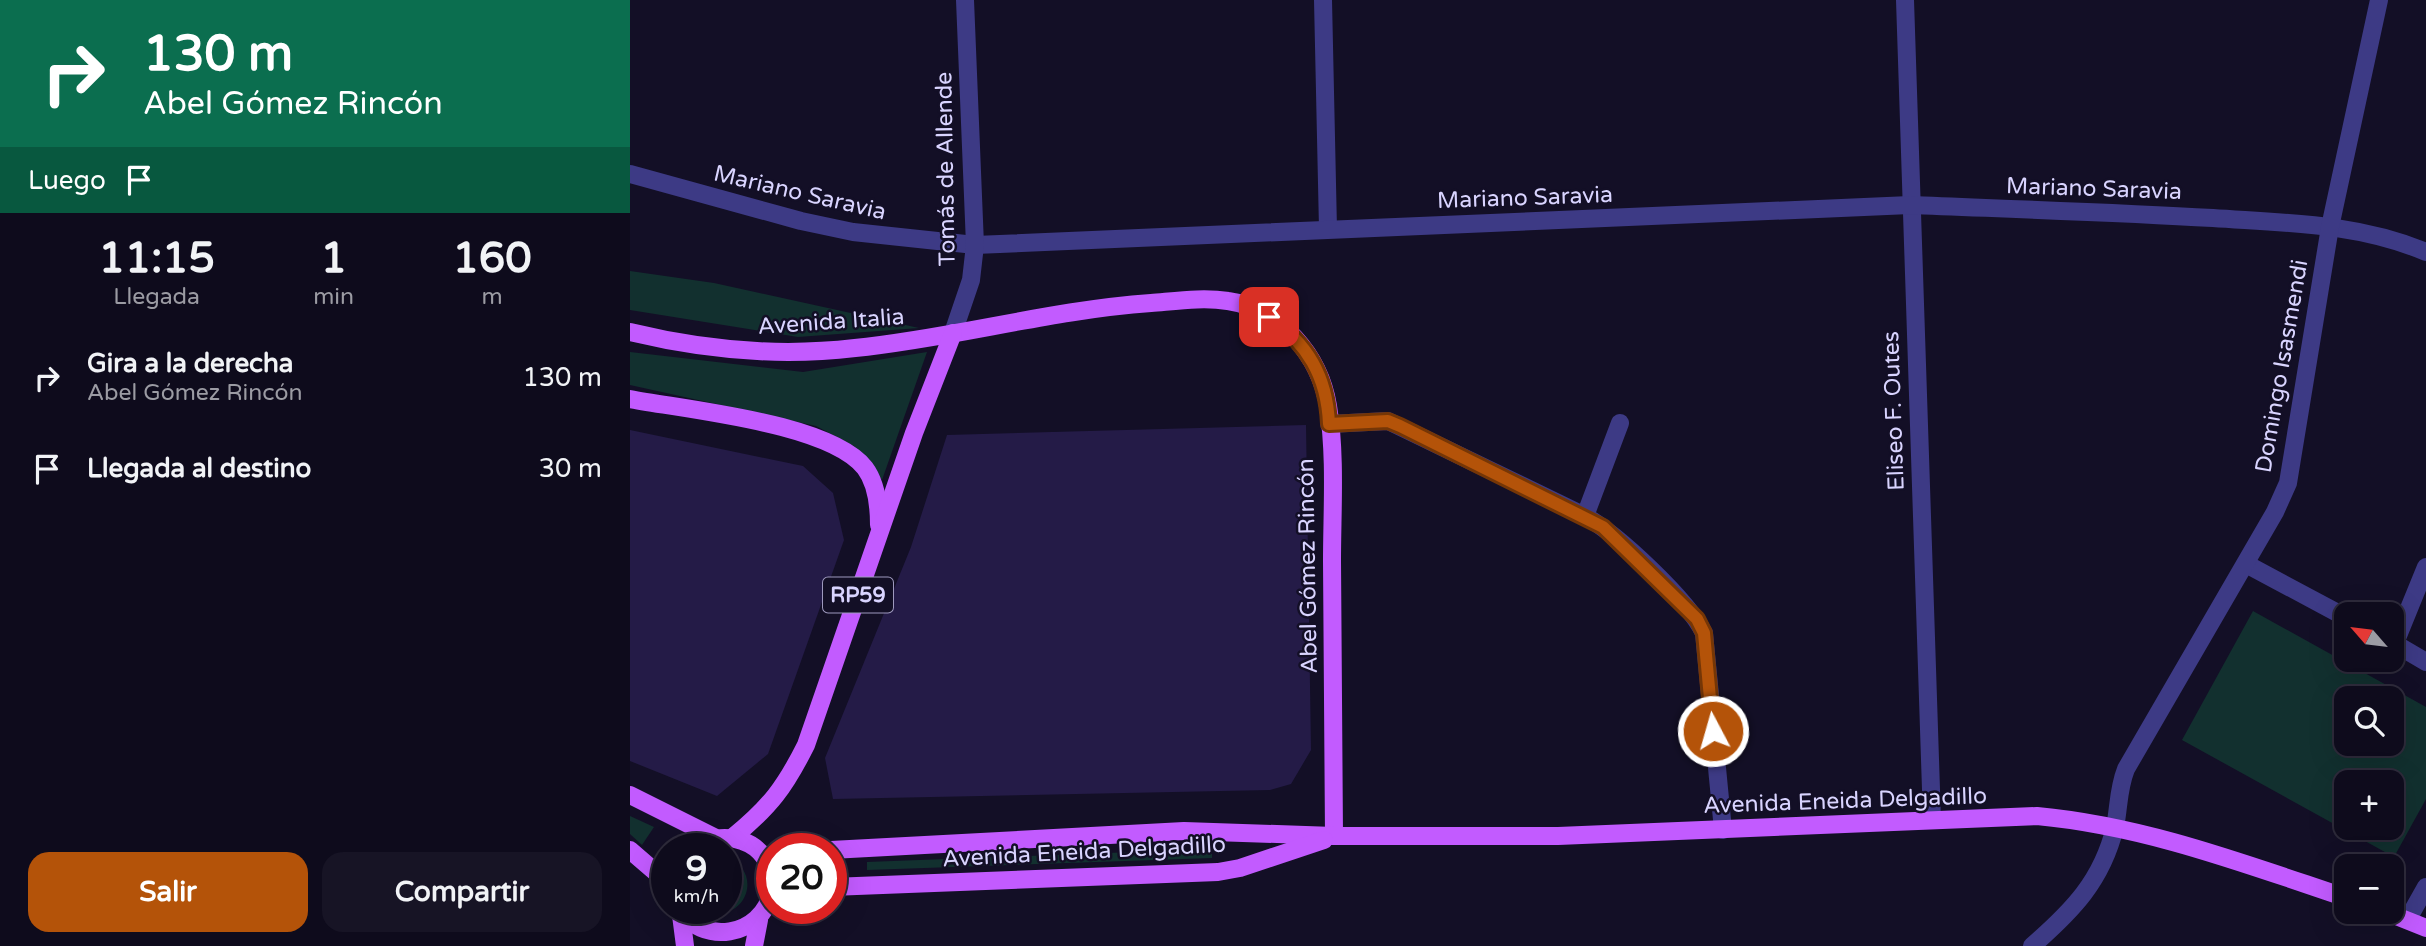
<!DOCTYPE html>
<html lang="es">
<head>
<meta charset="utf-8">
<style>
	body { margin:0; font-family:"Varela Round",sans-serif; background:#171425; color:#f1f3f6; height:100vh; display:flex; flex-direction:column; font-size:26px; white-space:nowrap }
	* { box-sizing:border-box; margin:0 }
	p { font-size:23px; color:#9b9ba3 }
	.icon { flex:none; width:38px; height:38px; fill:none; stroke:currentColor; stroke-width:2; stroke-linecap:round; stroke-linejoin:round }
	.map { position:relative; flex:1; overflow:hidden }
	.sheet { display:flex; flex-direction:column; background:#0e0b1c; width:630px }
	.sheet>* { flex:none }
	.top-card { background:#0b6e4f; color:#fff; overflow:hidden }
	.needle { width:46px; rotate:298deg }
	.fabs { position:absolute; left:1704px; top:602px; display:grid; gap:14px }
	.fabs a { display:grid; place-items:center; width:70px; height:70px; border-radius:14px; background:#0e0b1c; box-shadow:0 7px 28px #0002,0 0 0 2px #2e2b3b; font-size:35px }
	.speed { position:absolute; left:21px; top:833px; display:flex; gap:14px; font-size:35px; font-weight:700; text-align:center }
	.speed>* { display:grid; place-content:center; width:91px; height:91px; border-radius:50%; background:#0e0b1c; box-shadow:0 7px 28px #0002,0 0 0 2px #2e2b3b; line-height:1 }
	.speed small { font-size:18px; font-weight:400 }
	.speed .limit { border:10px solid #d22; background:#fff; color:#111 }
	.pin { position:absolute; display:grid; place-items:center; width:60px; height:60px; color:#fff; margin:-30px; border-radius:14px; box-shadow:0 4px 10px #0006 }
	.me { position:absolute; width:77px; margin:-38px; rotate:354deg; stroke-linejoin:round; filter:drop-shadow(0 0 5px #0008) }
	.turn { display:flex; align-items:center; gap:24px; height:147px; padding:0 28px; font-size:32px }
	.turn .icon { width:91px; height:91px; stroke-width:2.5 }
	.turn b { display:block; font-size:49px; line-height:60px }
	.then { display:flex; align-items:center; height:66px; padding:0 28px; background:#0003; gap:14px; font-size:26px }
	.eta { display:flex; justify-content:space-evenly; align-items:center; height:119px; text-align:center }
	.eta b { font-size:42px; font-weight:700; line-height:49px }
	.button { display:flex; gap:14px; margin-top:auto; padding:14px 28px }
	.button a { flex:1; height:80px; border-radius:21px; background:#b45309; color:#fff; font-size:28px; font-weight:700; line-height:80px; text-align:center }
	.button a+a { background:#171425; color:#f1f3f6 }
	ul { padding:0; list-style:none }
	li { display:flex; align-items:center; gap:21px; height:91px; padding:0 28px }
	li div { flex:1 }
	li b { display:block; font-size:26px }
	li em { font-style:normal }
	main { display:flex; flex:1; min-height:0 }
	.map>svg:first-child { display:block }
	.green { fill:#12302f; fill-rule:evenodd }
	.building { fill:#241b47 }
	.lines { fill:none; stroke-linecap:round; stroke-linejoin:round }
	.minor { stroke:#3d3a85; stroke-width:18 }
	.major { stroke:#c25bff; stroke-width:18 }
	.route-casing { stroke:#753606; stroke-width:18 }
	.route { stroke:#b45309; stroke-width:12 }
	.labels { text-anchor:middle; stroke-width:5; stroke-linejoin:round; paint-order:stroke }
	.shield { fill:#130f26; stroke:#9e99be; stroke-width:2 }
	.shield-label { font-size:21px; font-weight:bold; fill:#d9d4ff }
	.street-label { font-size:23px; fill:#d9d4ff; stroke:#130f26 }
</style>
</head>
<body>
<main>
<section class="sheet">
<div class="top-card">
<div class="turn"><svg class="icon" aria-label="right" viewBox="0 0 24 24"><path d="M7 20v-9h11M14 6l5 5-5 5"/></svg><div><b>130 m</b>Abel Gómez Rincón</div></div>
<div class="then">Luego<svg class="icon" aria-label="arrive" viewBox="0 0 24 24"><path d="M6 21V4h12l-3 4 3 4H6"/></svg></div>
</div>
<div class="eta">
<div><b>11:15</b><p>Llegada</p></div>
<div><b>1</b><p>min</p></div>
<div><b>160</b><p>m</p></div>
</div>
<ul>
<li><svg class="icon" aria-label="right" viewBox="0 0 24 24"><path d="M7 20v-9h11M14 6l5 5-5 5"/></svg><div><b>Gira a la derecha</b><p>Abel Gómez Rincón</p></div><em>130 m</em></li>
<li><svg class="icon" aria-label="arrive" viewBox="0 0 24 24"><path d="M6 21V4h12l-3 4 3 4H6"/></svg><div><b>Llegada al destino</b></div><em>30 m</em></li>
</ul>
<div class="button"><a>Salir</a><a>Compartir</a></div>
</section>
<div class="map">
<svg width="1796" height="946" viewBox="0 0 1796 946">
	<rect width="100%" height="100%" fill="#130f26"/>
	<!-- green -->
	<g class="green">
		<path d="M0,271L84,283L289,328L168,337L0,310Z"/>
		<path d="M0,352L173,372L297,352L252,480L224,446L186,426L0,385Z"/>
		<path d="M1623,611L1796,707V799L1764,857L1552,740ZM1762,698V744H1717V698ZM1762,782V828H1717V782Z"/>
		<path d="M0,816L24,827L12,845L0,834Z"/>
		<path d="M582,849V858L237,870V862Z"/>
		<path d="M96,857C137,872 113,928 75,908H96Z"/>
	</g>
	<!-- building -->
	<g class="building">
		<path d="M676,425L681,750L661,784L640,790L203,799L195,758L281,547L317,435Z"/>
		<path d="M0,430L173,466L203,493L214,540L138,754L87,796L0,761Z"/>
	</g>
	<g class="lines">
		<!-- minor -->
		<g class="minor">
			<path d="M693,0L698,229"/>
			<path d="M1275,0L1302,820"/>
			<path d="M0,174L171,221L223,232L345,245L1280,205C1381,209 1482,212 1583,218C1655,223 1728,223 1796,252"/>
			<path d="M323,333L341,280L345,245L335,0"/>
			<path d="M699,424L758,421L955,516C988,535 1057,599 1074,633L1093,830"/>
			<path d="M955,516L990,423"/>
			<path d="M1616,564L1717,618"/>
			<path d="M1762,642L1796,662"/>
			<path d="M1765,643L1796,567"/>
			<path d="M1778,919L1796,887"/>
			<path d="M1402,946C1442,911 1472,881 1485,827C1489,807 1488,789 1496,769L1645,512L1658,483L1700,227L1749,0"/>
		</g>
		<!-- major -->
		<g class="major">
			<path d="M0,332C74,350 149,357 225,348C324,338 421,310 521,303C546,301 573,297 598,301C650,308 690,356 698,406C706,456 702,511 702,561C703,653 703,745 704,836"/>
			<path d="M0,399C57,410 200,423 235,468C247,484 249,506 249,525"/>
			<path d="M0,795L84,837"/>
			<path d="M103,837C140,807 155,787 176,745L284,433L323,333"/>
			<path d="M59,849C92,827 140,838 142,883"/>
			<path d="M0,850L37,882"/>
			<path d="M201,850L554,831L704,836H928L1407,816C1515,826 1615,864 1717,898"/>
			<path d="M201,887L588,872L610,868L694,840"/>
			<path d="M48,908C71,946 132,938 142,891"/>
			<path d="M1756,912L1796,928"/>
			<path d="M51,915L55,946"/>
			<path d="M124,946L129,920"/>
		</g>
	</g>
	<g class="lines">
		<!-- route casing -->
		<g class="route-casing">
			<path id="route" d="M639,317C677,343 697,376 699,424L758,421L770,426L973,527L1067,619L1074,633L1083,731"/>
		</g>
		<!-- route -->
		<use href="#route" class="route"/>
	</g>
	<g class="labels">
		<!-- shield labels -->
		<rect class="shield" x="193" y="577.5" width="70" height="35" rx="5"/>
		<g class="shield-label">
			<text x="228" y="602">RP59</text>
		</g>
		<!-- street labels -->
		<g class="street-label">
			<text transform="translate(315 169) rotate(-91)" y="8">Tomás de Allende</text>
			<text transform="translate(1464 188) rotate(2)" y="8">Mariano Saravia</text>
			<text transform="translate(170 192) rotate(13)" y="8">Mariano Saravia</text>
			<text transform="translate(895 197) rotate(-2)" y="8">Mariano Saravia</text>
			<text transform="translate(201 321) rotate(-4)" y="8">Avenida Italia</text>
			<text transform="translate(1651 366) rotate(-80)" y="8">Domingo Isasmendi</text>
			<text transform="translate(1263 411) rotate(-92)" y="8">Eliseo F. Outes</text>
			<text transform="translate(677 566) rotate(-91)" y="8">Abel Gómez Rincón</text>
			<text transform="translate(1215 800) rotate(-2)" y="8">Avenida Eneida Delgadillo</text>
			<text transform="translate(454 851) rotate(-3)" y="8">Avenida Eneida Delgadillo</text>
		</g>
	</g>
</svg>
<div class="fabs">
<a><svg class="needle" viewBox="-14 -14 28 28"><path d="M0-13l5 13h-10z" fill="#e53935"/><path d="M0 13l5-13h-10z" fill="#9b9ba3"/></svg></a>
<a><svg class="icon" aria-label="search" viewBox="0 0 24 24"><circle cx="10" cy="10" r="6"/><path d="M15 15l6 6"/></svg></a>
<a>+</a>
<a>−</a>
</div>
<div class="speed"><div>9<small>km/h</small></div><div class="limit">20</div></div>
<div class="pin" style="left:639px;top:317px;background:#d93025"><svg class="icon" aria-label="arrive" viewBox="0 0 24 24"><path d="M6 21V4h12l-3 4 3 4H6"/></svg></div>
<svg class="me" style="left:1083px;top:731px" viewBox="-20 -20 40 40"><circle r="17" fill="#b45309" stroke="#fff" stroke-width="3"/><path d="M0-11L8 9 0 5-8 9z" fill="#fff"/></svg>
</div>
</main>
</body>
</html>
